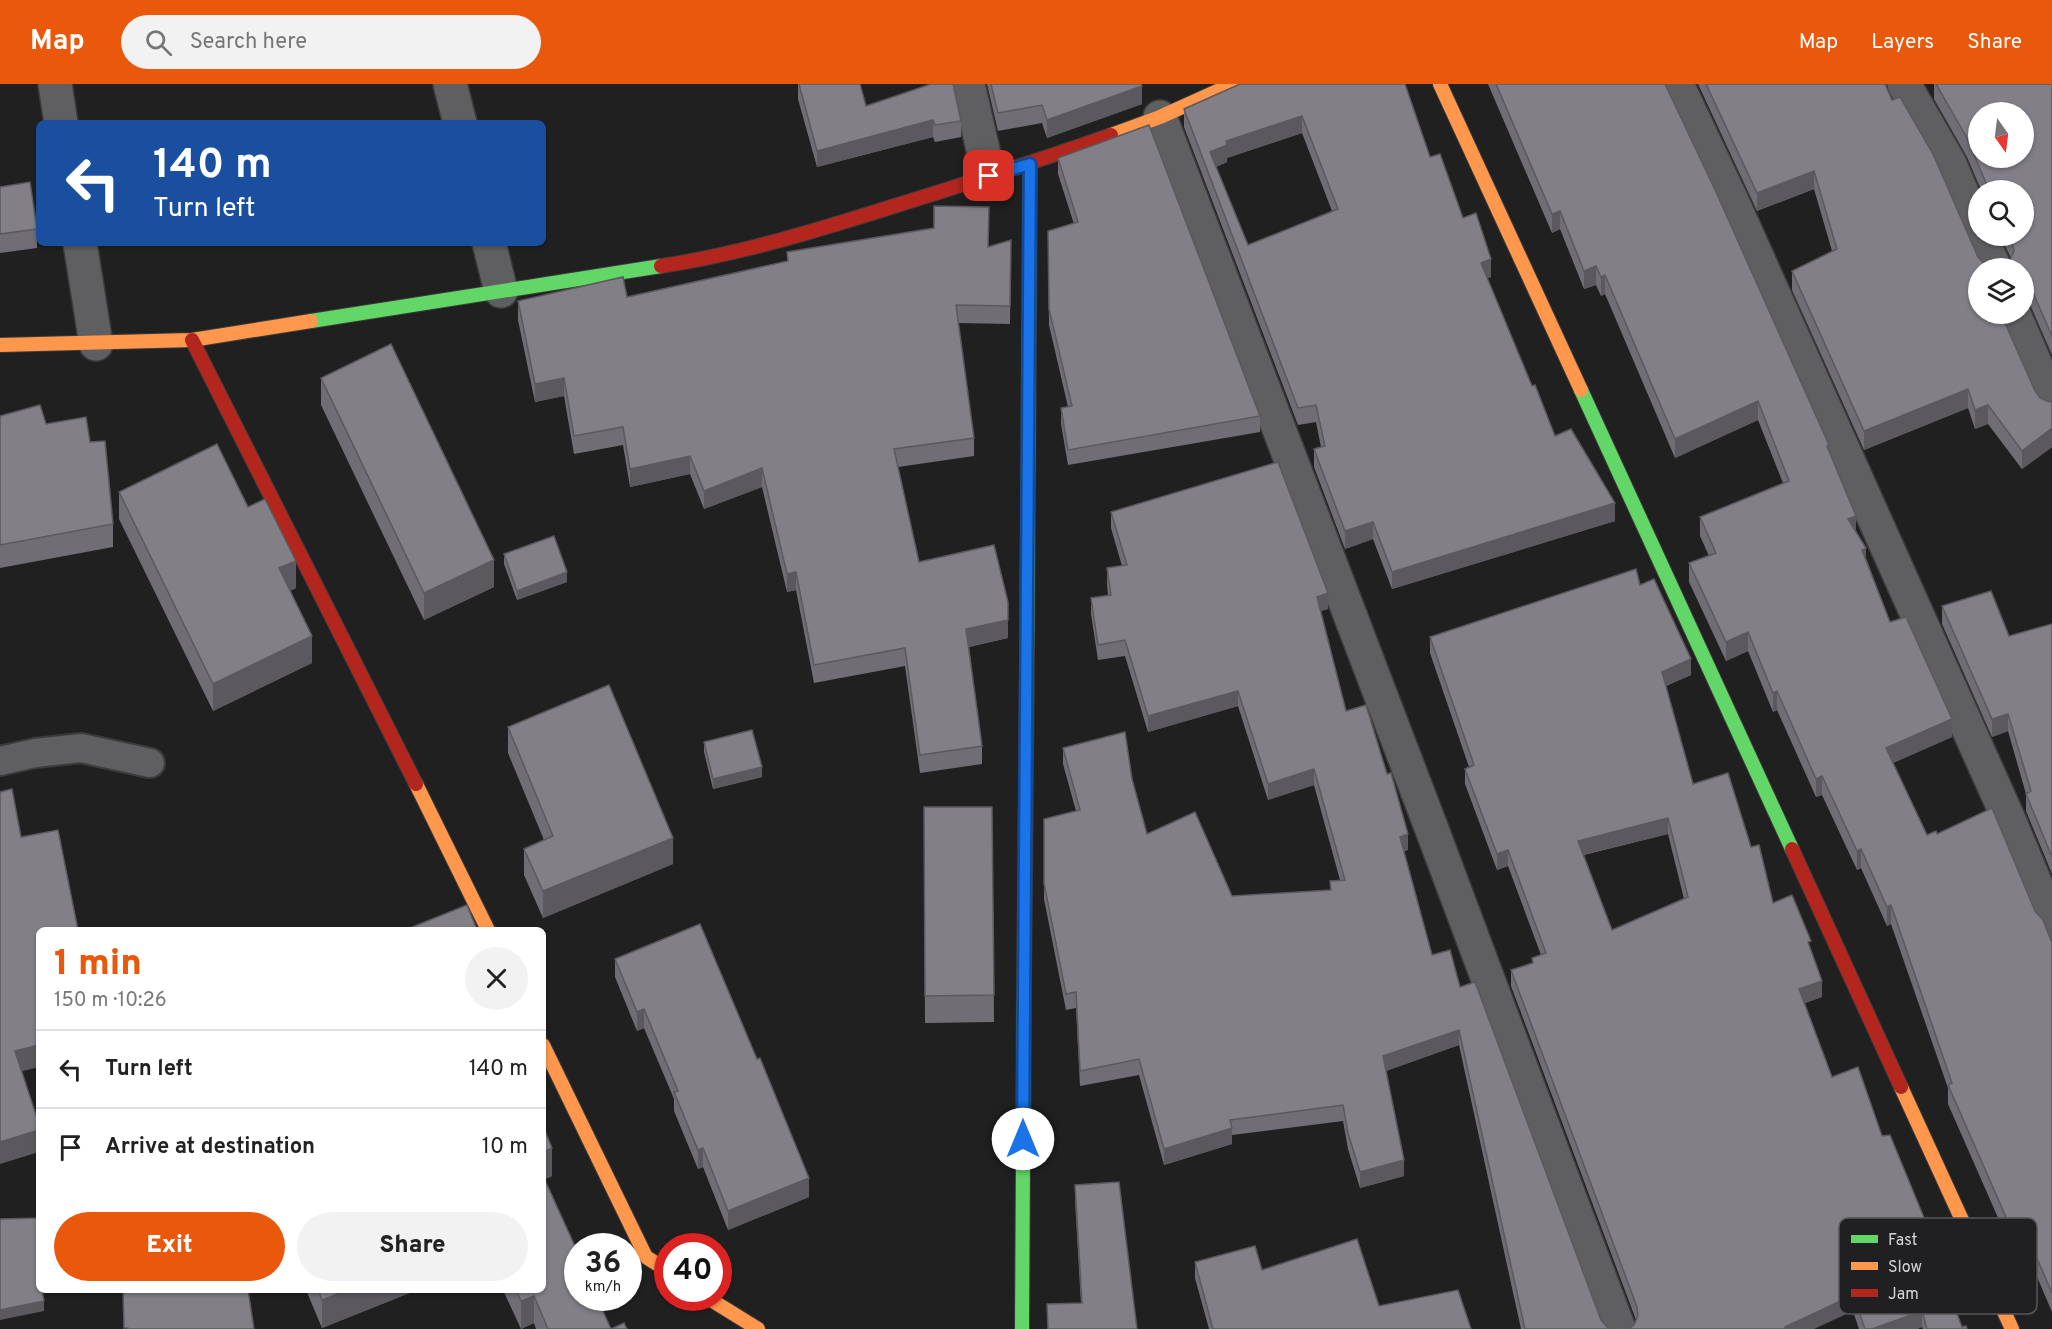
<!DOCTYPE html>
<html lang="en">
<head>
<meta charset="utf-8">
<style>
	body { margin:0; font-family:Overpass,sans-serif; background:#f2f2f2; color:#222; height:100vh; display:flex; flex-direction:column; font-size:22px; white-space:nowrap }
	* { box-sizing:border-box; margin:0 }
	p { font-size:20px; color:#767676 }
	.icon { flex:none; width:33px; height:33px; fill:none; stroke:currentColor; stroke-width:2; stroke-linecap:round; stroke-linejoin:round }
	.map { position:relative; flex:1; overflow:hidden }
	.panel { position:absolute; left:36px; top:843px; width:510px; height:366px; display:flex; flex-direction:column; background:#fff; border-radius:9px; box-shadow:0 2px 4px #0004 }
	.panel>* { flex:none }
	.guide { position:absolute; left:36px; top:36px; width:510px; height:126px; border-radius:9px; box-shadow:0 2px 4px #0004; background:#1a4fa0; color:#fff; overflow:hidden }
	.needle { width:39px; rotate:166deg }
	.fabs { position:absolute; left:1968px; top:18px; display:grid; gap:12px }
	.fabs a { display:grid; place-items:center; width:66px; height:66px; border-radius:50%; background:#fff; box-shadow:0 2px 4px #0004; font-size:30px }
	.speed { position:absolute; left:564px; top:1149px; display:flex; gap:12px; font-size:30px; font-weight:700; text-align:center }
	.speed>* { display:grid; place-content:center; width:78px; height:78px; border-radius:50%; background:#fff; box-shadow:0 2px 4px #0004; line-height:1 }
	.speed small { font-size:15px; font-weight:400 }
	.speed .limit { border:9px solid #d22; background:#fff; color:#111 }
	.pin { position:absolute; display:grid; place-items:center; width:51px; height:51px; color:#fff; margin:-26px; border-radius:12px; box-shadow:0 3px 9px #0006 }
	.me { position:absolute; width:66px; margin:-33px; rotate:0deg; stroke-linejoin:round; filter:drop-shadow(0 0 4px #0008) }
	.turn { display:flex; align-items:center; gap:21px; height:126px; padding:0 18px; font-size:27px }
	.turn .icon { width:78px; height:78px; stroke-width:2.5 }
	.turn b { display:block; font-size:42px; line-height:51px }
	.round { display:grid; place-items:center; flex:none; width:63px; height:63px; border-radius:32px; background:#f2f2f2 }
	.summary { display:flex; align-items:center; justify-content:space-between; height:102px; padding:0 18px }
	h1 { font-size:36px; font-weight:800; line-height:45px; color:#ea580c }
	.primary-button { display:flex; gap:12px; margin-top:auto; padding:12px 18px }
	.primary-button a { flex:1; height:69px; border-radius:36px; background:#ea580c; color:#fff; font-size:24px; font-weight:800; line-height:69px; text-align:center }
	.primary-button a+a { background:#f2f2f2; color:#222 }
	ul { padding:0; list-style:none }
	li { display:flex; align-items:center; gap:18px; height:78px; padding:0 18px; border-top:2px solid #e0e0e0 }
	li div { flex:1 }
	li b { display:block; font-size:22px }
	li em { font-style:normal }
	header { display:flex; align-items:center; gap:36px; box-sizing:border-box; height:84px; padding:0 30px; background:#ea580c; color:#fff }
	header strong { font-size:28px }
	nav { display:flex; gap:33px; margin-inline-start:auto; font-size:21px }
	.search { width:420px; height:54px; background:#f2f2f2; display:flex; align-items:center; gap:15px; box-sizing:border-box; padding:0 21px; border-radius:33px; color:#767676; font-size:22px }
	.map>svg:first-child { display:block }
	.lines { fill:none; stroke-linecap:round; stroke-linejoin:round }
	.lane-casing { stroke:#3b3b3c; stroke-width:32 }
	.street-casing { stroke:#3b3b3c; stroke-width:36 }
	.fast-casing { stroke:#3b3b3c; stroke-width:16 }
	.slow-casing { stroke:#3b3b3c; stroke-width:16 }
	.jam-casing { stroke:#3b3b3c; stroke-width:16 }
	.lane { stroke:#5f5e60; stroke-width:28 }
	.street { stroke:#5f5e60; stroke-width:33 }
	.fast { stroke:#63d668; stroke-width:14 }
	.slow { stroke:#ff974d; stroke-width:14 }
	.jam { stroke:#b3261e; stroke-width:14 }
	.wall { fill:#706d74; fill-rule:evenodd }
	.shaded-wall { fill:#5b595e }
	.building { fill:#827f87; stroke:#5b595e; stroke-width:1.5; fill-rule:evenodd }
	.route-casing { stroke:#114b97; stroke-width:15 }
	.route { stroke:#1a73e8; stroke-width:10 }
	.key { fill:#201f22; stroke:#575658; stroke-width:1.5 }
	.key-label { font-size:16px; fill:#d6d5d7 }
</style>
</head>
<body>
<header>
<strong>Map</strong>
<div class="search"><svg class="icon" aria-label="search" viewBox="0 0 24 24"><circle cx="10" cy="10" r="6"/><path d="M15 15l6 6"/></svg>Search here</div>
<nav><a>Map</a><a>Layers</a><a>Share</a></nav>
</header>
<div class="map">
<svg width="2052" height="1245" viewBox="0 0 2052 1245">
	<rect width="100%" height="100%" fill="#202021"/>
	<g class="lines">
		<!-- lane casing -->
		<g class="lane-casing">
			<path id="lane" d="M0,677L35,669L81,664L150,679"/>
		</g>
		<!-- street casing -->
		<g class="street-casing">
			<g id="street">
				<path d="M55,0L61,39"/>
				<path d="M450,0L460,39"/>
				<path d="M968,0L989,92"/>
				<path d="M1677,0L1733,119L2010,738L2052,839"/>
				<path d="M1904,0L1950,80L1978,147"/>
				<path d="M1160,33L1431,743L1619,1245"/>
				<path d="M1980,152L1995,184"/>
				<path d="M80,159L96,260"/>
				<path d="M489,159L501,207"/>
				<path d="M2014,230L2052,318"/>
			</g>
		</g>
		<!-- fast casing -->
		<g class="fast-casing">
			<g id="fast">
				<path d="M311,237L661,182"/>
				<path d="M1581,306L1792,765"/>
				<path d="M1027,578L1030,80"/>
				<path d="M1022,1245L1024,900"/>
			</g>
		</g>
		<!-- slow casing -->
		<g class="slow-casing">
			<g id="slow">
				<path d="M1440,0L1581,306"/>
				<path d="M1111,51L1160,33L1233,0"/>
				<path d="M0,261L192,256L311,237"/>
				<path d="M416,700L488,846"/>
				<path d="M543,961L646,1173L668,1187"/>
				<path d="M1901,1003L2012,1245"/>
				<path d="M708,1214L758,1245"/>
			</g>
		</g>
		<!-- jam casing -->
		<g class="jam-casing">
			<g id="jam">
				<path d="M661,182C740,170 815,147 891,123C965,100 1038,77 1111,51"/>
				<path d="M192,256L416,700"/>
				<path d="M1792,765L1901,1003"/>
				<path d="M1024,900L1027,578"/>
			</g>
		</g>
		<!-- lane -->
		<use href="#lane" class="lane"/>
		<!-- street -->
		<use href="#street" class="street"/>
		<!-- fast -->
		<use href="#fast" class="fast"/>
		<!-- slow -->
		<use href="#slow" class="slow"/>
		<!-- jam -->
		<use href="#jam" class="jam"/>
	</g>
	<!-- wall -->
	<g class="wall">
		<path d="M798,0H860L866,22L961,37V53L935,58L933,53L817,83L798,15Z"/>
		<path d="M987,0H1141L1142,20L1047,54L1042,39L998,47Z"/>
		<path d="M1240,0L1430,73L1463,134L1491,193L1487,194L1532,302L1555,352L1615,437L1392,505L1373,455L1345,465L1314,383V365L1321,363L1316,338L1298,341L1184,43V25ZM1302,49L1332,127L1248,161L1216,83L1227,78V74Z"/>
		<path d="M1488,0H1665L1829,366L1856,447L1890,538L1952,653L1893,679L1927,751L1937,750L2035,827L2052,859V1228L2032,1181L2021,1186L1948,1020V1004L1891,840L1887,842L1861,784L1857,786L1822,711L1816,713L1777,626L1773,628L1748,567L1726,577L1689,498V479L1709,472L1700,452V433L1783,399L1758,336L1675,374L1605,210L1601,212L1596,201L1584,205L1560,145L1552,149Z"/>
		<path d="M1698,0H1885L1892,16L1978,173L1985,181L1994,184L2003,182L2010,176L2011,174L2000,152H2024V106H1981L1967,73L1934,15V0H2052V271L2031,223L2026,215L2024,214V184H1978L2035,307L2040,314L2049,318L2052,317V363L2022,385L1988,340L1975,345L1968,324L1864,366L1792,206V187L1832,167L1814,105L1757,127Z"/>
		<path d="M1058,74L1260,332V348L1068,381L1061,340V324L1068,323L1049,241L1048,147L1074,140L1058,90Z"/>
		<path d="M0,103L37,145V164L0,169Z"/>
		<path d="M1011,156L1010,240L958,239L974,354V372L898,383L919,478L1008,518V554L969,563L982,662V680L920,689L905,582L814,599L796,506L787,508L762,403L704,425L690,390L630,403L623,361L574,370L564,312L535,318L518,236V217L627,213L787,177V168L988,163Z"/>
		<path d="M321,294L494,503L424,536L321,321Z"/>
		<path d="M0,332L46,340L90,358L113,440V463L0,484Z"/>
		<path d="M119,408L248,423L296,504L290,507L312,579L213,627L119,435Z"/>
		<path d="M1111,428L1328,525L1321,527L1346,627L1408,766L1404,767L1432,871L1460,903L1601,1236L1608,1244L1610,1245H1521L1459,961L1386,987L1404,1092L1360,1104L1348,1065L1343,1037L1232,1051V1060L1164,1081L1139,991L1080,1002L1076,924L1066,926L1044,815V735L1076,727L1063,680V664L1132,695L1147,750L1232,812L1330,806V797L1340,796L1314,701L1268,716L1238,622L1148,648L1125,572L1098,576L1091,530V514L1108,512L1107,500V484L1122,482L1111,444Z"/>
		<path d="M504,470L567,498L517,516L504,480Z"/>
		<path d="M1640,501L1691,591L1666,602L1693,700L1751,763L1773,819L1811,866L1822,913L1805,919L1832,993L1882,1052L1941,1187L1962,1243L1967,1245H1923L1922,1243L1917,1245H1859L1853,1227L1634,1241L1636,1236L1511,902V886L1532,879V874L1541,871L1508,782L1497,786L1465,700V685L1469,683L1430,569V553ZM1668,750L1684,815L1612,846L1584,771Z"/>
		<path d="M1942,522L2009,552L2052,540V790L2026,727V710L2008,647L1992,653L1942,540Z"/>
		<path d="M508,643L673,780L543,834L524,791V765L544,756L508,669Z"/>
		<path d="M704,658L762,693L713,705L704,668Z"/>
		<path d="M924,723H992L994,938L925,939Z"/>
		<path d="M615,875L809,1113L728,1146L703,1083L698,1085L674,1027V1015L644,944L637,947L615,893Z"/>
		<path d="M543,1042L552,1092L545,1095L611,1245H627H536L534,1239L521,1245L503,1206H543Z"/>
		<path d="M1075,1101L1137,1245L1081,1220L1075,1117Z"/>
		<path d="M1195,1178L1262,1186L1379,1222L1471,1245H1209L1195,1194Z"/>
		<path d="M306,1206H417L322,1244Z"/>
	</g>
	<!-- shaded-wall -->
	<g class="shaded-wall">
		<path d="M1142,2V20L1047,54V36Z"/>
		<path d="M1302,32V49L1227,74V78L1210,85V68L1226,57Z"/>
		<path d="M933,36V53L817,83V67Z"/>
		<path d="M1814,87V105L1757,127V109Z"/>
		<path d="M1560,127V145L1552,149V130Z"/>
		<path d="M1491,175V193L1481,196V179Z"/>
		<path d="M1596,182V201L1584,205V187Z"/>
		<path d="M1605,191V210L1601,212V193Z"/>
		<path d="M564,294V312L535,318V300Z"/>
		<path d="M1968,305V324L1864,366V347Z"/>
		<path d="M1758,317V336L1675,374V355Z"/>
		<path d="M1988,321V340L1975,345V326Z"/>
		<path d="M2052,344V363L2022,385V367Z"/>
		<path d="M690,372V390L630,403V385Z"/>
		<path d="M762,384V403L704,425V407Z"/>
		<path d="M1615,419V437L1392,505V488Z"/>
		<path d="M1856,432V451L1848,435Z"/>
		<path d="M1373,438V455L1345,465V447Z"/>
		<path d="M1866,464V483L1862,466Z"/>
		<path d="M494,476V503L424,536V509Z"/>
		<path d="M296,477V504L279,511V484Z"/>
		<path d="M567,488V498L517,516V507Z"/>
		<path d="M796,488V506L787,508V490Z"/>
		<path d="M1328,509V525L1317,528V513Z"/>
		<path d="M1008,536V554L966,563V545Z"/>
		<path d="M1748,548V567L1726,577V558Z"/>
		<path d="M312,552V579L213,627V600Z"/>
		<path d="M1691,575V591L1662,603V588Z"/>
		<path d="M1238,607V622L1148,648V632Z"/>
		<path d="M1777,607V626L1773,628V609Z"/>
		<path d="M2008,630V647L1992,653V635Z"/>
		<path d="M1952,635V653L1886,682V664Z"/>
		<path d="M762,683V693L713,705V695Z"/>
		<path d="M1314,685V701L1268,716V700Z"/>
		<path d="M1822,692V711L1816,713V695Z"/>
		<path d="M1668,734V750L1578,772V757Z"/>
		<path d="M1408,750V766L1400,768V753Z"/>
		<path d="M673,754V780L543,834V807Z"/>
		<path d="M1861,765V784L1857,786V767Z"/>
		<path d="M1508,766V782L1497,786V770Z"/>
		<path d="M1891,821V840L1887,842V823Z"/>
		<path d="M1822,897V913L1799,921V905Z"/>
		<path d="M644,925V944L637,947V928Z"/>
		<path d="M1459,946V961L1383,988V972Z"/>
		<path d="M39,961V983L15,989V967Z"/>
		<path d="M1232,1044V1060L1164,1081V1065Z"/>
		<path d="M39,1046V1068L0,1080V1058Z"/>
		<path d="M552,1064V1092L543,1096V1068Z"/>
		<path d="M703,1064V1083L698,1085V1066Z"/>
		<path d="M1404,1076V1092L1360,1104V1088Z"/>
		<path d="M809,1094V1113L728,1146V1127Z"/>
		<path d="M2032,1163V1181L2021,1186V1167Z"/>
		<path d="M1941,1175V1190L1937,1176Z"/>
		<path d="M348,1206H417L322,1244V1216Z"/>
		<path d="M1853,1211V1227L1814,1245H1785V1243Z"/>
		<path d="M534,1212V1239L521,1245V1217Z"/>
		<path d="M44,1217V1227L0,1236V1226Z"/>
		<path d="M1922,1227V1243L1917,1245H1872Z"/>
	</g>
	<!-- building -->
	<g class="building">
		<path d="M799,0H860L866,22L931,0H953L961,37L935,41L933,36L817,67Z"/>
		<path d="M991,0H1141L1142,2L1047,36L1042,21L998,29Z"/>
		<path d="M1240,0H1405L1430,73L1440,70L1463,134L1476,129L1491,175L1481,179L1532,302L1535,301L1555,352L1571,345L1615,419L1392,488L1373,438L1345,447L1314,365L1325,362L1316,321L1298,324L1184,25ZM1302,32L1338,125L1248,161L1210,68L1227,61L1226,57Z"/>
		<path d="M1496,0H1665L1716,108L1829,361L1827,362L1856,432L1848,435L1866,464L1862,466L1890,538L1906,533L1952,635L1886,664L1927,751L1936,747L1937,750L1992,724L2035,827L2043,836L2052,859V1209L2032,1163L2021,1167L1948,1001L1952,999L1891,821L1887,823L1861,765L1857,767L1822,692L1816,695L1777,607L1773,609L1748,548L1726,558L1689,479L1716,469L1700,433L1789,397L1758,317L1675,355L1605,191L1601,193L1596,182L1584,187L1560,127L1552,130Z"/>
		<path d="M1706,0H1885L1892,16L1900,13L1933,70L1978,173L1985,181L1994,184L2003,182L2010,176L2014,167L2012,158L2009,152H2024V106H1989L1967,54L1936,0H2052V252L2031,204L2026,197L2024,196V184H1978V230H2001L2035,307L2040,314L2049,318L2052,317V344L2022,367L1988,321L1975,326L1968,305L1864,347L1792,187L1837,165L1814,87L1757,109ZM1978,28H2024V74H1978Z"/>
		<path d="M1149,41L1260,332L1068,366L1061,324L1072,322L1049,225L1048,147L1078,138L1058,74Z"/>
		<path d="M30,98L37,145L0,150V103Z"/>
		<path d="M934,122L989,123L988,163L1011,156L1010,222L956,221L974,354L894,365L919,478L994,461L1008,518V536L966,545L982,662L920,671L905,564L814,581L796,488L787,490L762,384L704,407L690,372L630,385L623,343L574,352L564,294L535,300L518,217L623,193L627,213L788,177L787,168L934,144Z"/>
		<path d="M391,260L494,476L424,509L321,294Z"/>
		<path d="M40,321L46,340L86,333L90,358L105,357L113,440L0,461V332Z"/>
		<path d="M217,360L248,423L265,415L296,477L279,484L312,552L213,600L119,408Z"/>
		<path d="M1278,378L1328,509L1317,513L1346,627L1366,621L1387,690L1391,689L1408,750L1400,753L1432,871L1450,866L1460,903L1475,898L1601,1236L1608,1244L1610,1245H1525L1459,946L1383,972L1404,1076L1360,1088L1348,1049L1343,1021L1230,1036L1232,1044L1164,1065L1139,975L1080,987L1076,908L1066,910L1044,799V735L1080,726L1063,664L1125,648L1132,695L1147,750L1195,728L1232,812L1331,806L1330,797L1345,796L1314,685L1268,700L1238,607L1148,632L1125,556L1098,561L1091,514L1111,511L1107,484L1127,481L1111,428Z"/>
		<path d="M554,452L567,488L517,507L504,470Z"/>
		<path d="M1636,485L1640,501L1654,495L1691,575L1662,588L1693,700L1728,689L1751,763L1759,761L1773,819L1792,811L1811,857L1808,858L1822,897L1799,905L1832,993L1858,983L1882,1052L1890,1051L1941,1175L1937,1176L1962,1243L1966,1242L1967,1245H1927L1922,1227L1872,1245H1865L1853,1211L1785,1243V1245H1628L1634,1241L1638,1232L1637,1223L1511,886L1533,879L1532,874L1546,869L1508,766L1497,770L1465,685L1474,681L1430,553ZM1668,734L1688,813L1612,846L1578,757Z"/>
		<path d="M1991,507L2009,552L2052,540V773L2026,710L2031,707L2008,630L1992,635L1942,522Z"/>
		<path d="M609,601L673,754L543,807L524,765L553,752L508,643Z"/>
		<path d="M752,646L762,683L713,695L704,658Z"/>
		<path d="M12,705L21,753L58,746L78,846H39V961L15,967L39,1040V1046L0,1058V708Z"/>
		<path d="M924,723H992L994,911L925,912Z"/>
		<path d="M467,821L477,846H405Z"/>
		<path d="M700,840L757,975L760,974L809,1094L728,1127L703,1064L698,1066L674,1008L678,1007L644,925L637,928L615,875Z"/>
		<path d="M543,1042L552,1064L543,1068Z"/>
		<path d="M543,1092L578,1169V1214H597L611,1245L624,1239L627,1245H548L534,1212L521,1217L516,1206H543Z"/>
		<path d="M1119,1098L1137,1245H1048L1047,1220L1082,1219L1075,1101Z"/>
		<path d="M39,1134V1188H38L39,1193V1206H42L44,1217L0,1226V1135Z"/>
		<path d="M1357,1155L1379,1222L1458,1206L1471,1245H1213L1195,1178L1255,1162L1262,1186Z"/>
		<path d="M123,1206H248L254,1245H128V1244H124Z"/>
		<path d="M318,1206H348L322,1216Z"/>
	</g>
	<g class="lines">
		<!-- route casing -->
		<g class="route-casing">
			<path id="route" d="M989,92L1030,80L1023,1055"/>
		</g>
		<!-- route -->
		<use href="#route" class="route"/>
	</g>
	<!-- legend -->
	<rect x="1839" y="1134" width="198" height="96" rx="9" class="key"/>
	<rect x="1851" y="1151" width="27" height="8" fill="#63d668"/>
	<rect x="1851" y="1178" width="27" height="8" fill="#ff974d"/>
	<rect x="1851" y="1205" width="27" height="8" fill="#b3261e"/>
	<g class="key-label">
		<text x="1888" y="1161">Fast</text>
		<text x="1888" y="1188">Slow</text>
		<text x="1888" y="1215">Jam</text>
	</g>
</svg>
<div class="fabs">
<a><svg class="needle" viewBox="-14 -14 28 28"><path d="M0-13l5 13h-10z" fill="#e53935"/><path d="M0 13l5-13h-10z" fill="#767676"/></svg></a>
<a><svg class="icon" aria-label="search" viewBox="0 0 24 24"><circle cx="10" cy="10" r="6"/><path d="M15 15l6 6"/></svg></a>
<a><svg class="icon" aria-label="layers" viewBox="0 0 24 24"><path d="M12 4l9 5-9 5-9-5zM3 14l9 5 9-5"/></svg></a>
</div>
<div class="speed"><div>36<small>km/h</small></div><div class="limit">40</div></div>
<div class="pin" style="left:989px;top:92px;background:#d93025"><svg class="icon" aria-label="arrive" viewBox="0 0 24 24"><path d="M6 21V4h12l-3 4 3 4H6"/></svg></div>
<svg class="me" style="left:1023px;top:1055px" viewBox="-20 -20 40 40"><circle r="19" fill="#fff"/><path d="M0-13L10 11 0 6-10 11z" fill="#1a73e8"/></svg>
<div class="guide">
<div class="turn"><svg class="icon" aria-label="left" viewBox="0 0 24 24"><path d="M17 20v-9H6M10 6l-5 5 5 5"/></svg><div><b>140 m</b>Turn left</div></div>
</div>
<section class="panel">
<div class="summary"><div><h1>1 min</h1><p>150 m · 10:26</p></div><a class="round"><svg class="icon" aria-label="close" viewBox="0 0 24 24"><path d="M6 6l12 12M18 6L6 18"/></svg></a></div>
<ul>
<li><svg class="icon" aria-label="left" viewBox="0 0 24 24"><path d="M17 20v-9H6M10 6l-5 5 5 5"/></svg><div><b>Turn left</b></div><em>140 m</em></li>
<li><svg class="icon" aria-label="arrive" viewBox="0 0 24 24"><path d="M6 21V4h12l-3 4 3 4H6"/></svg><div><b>Arrive at destination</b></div><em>10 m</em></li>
</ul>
<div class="primary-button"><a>Exit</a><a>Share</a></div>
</section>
</div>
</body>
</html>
